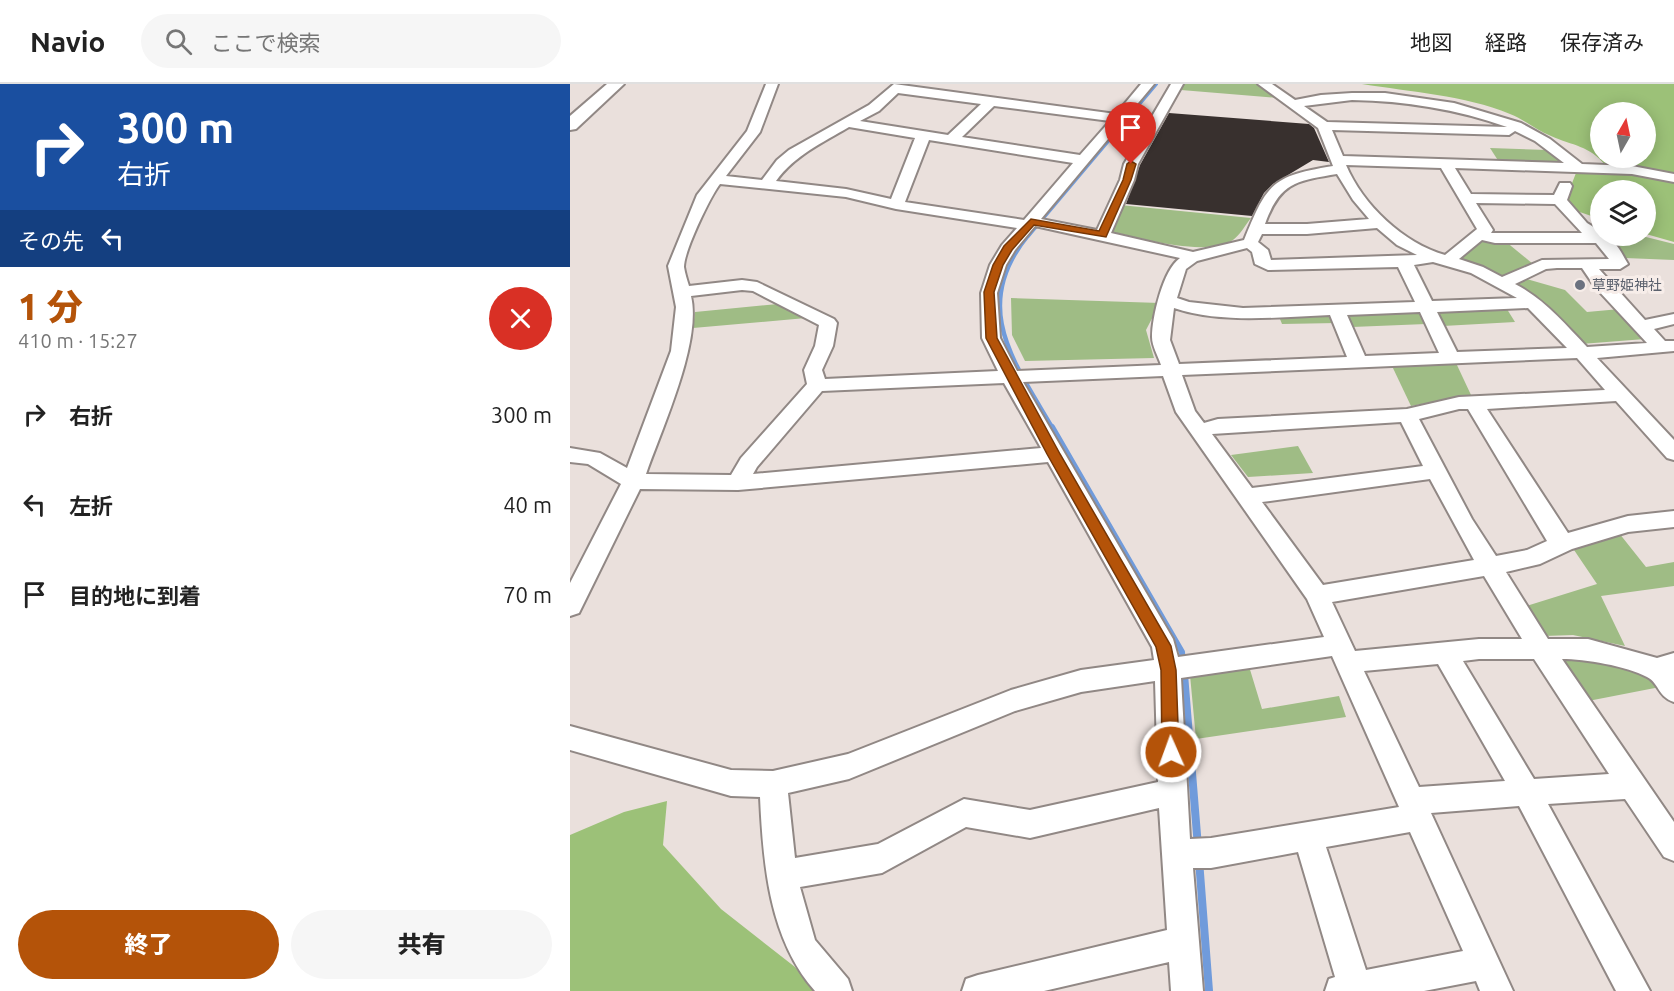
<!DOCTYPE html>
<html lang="ja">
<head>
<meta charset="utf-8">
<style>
	body { margin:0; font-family:Ubuntu,"Noto Sans JP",sans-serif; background:#f6f6f6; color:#222; height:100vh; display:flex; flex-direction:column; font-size:22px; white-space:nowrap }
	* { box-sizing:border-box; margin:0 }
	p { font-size:20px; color:#767676 }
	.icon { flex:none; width:33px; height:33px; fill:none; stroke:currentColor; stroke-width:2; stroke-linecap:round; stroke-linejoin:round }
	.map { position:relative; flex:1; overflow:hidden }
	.side { display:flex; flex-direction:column; background:#fff; width:570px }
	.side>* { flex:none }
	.top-card { background:#1a4fa0; color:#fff; overflow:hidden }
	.needle { width:39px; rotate:9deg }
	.controls { position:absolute; left:1020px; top:18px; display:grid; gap:12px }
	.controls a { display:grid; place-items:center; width:66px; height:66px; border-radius:50%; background:#fff; box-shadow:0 3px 15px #0003; font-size:30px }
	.pin { position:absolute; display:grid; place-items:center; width:51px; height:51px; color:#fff; margin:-62px -26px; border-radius:50% 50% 50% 0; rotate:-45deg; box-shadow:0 0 6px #0007 }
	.pin .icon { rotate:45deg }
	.me { position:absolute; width:66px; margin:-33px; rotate:358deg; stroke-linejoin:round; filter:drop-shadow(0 0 4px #0008) }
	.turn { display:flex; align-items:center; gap:21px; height:126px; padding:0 18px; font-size:27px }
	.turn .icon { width:78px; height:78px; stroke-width:2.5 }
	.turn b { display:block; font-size:42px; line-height:51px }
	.then { display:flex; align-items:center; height:57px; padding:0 18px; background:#0003; gap:12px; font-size:22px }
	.round { display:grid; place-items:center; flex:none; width:63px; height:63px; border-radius:32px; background:#f6f6f6 }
	.summary { display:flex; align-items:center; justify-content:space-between; height:102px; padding:0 18px }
	h1 { font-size:36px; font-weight:800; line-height:45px; color:#b45309 }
	.action { display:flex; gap:12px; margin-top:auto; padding:12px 18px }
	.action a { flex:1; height:69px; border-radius:36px; background:#b45309; color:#fff; font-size:24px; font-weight:800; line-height:69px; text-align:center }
	.action a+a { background:#f6f6f6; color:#222 }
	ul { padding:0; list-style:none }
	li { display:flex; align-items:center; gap:18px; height:90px; padding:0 18px }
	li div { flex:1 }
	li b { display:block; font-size:22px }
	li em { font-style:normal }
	header { display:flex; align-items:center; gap:36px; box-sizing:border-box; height:84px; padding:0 30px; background:#fff; border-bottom:2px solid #e0e0e0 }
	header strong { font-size:28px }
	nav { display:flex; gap:33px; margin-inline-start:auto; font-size:21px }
	.search { width:420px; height:54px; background:#f6f6f6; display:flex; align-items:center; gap:15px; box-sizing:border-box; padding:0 21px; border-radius:33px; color:#767676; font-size:22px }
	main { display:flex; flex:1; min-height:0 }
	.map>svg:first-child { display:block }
	.green { fill:#9fbc85 }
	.forest { fill:#9cc178; fill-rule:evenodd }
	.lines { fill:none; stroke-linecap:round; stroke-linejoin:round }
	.stream-far3 { stroke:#709bdb; stroke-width:4 }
	.stream-far2 { stroke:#709bdb; stroke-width:4.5 }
	.stream-far1 { stroke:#709bdb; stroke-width:6 }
	.stream { stroke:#709bdb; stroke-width:8 }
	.building { fill:#38302e }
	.minor-casing { stroke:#918885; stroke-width:4 }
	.major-casing { stroke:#918885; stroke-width:4 }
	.minor { fill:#fff; fill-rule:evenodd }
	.major { fill:#fff; fill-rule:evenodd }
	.route { fill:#b45309; stroke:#753606; stroke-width:1.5 }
	.worship-dot { fill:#6b7280; stroke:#f7ede9; stroke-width:2 }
	.labels { text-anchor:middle; stroke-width:6; stroke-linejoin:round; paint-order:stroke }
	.far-worship-label { font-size:14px; fill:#5b616d; stroke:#f7ede9; text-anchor:start }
</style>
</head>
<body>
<header>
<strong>Navio</strong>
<div class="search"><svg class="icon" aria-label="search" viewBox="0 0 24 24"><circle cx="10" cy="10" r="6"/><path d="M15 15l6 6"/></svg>ここで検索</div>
<nav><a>地図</a><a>経路</a><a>保存済み</a></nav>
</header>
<main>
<section class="side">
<div class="top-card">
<div class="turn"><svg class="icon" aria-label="right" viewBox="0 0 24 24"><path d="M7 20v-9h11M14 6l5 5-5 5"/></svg><div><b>300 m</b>右折</div></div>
<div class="then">その先<svg class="icon" aria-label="left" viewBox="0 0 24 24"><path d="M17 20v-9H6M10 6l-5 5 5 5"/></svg></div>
</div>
<div class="summary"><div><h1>1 分</h1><p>410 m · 15:27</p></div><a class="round" style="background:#d93025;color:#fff"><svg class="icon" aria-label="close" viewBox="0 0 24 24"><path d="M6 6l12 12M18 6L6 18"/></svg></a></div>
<ul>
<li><svg class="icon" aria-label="right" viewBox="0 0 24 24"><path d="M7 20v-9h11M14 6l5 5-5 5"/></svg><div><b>右折</b></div><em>300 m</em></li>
<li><svg class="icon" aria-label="left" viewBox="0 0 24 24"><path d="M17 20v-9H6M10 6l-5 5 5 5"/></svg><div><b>左折</b></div><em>40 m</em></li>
<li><svg class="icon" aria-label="arrive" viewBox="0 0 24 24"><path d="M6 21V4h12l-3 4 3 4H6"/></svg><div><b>目的地に到着</b></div><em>70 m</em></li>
</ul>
<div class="action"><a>終了</a><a>共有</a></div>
</section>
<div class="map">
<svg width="1104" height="907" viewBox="0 0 1104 907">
	<rect width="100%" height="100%" fill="#eae0dc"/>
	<!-- green -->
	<g class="green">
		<path d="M612,0H687L708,14L611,6Z"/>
		<path d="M920,64L978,66L997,80L929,78Z"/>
		<path d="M550,121L681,134C676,140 670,151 663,156C634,174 569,153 538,147Z"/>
		<path d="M1036,152H1072L1104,160V176L1055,174Z"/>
		<path d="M909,156L935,157L963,180L936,195L886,175Z"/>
		<path d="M953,194L995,206L1017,228L1050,225L1075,255L1011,260L942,201Z"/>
		<path d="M441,214L590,219L576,246L584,274L455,277L442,251Z"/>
		<path d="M208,220L236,234L123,244L125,228Z"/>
		<path d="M935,222L945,238L873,242L864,226Z"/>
		<path d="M849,226L856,240L782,243L776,229Z"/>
		<path d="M708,230H764L767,239L712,240Z"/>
		<path d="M886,279L901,311L841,322L822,282Z"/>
		<path d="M728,362L743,389L678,393L661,371Z"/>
		<path d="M1049,449L1076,483L1104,478V502L1031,512L1055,562L1003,551L974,552L953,523L1027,500L1002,463Z"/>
		<path d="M1019,570L1081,590L1090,603L1013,618L984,572Z"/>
		<path d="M678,579L692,625L769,612L776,633L626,655L620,591Z"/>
	</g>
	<!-- forest -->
	<g class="forest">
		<path d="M792,0H1104V158L1076,150V106H1030V135L1001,125L995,117L1006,89L1036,82C1019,61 1003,62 981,52C966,46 955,36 940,30C894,11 841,8 792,0ZM1030,28H1076V74H1030Z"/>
		<path d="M97,717L93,761L151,825L225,883L246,907H0V751L54,728Z"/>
	</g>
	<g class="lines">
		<!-- stream-far3 -->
		<path class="stream-far3" d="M458,152L586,0"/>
		<!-- stream-far2 -->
		<path class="stream-far2" d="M459,150C399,222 444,278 483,345"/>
		<!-- stream-far1 -->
		<path class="stream-far1" d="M482,343L612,568L614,592"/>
		<!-- stream -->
		<g class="stream">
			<path d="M614,590L628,763"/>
			<path d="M629,776L639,907"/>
		</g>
	</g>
	<!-- building -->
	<path class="building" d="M599,29L739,40L744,44L759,78L743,76L703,100L694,109L682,132L556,120L570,81Z"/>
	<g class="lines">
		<!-- minor casing -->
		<g class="minor-casing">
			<path id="minor" d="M196,0H208L190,48L156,92L192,96L207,76L219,66L299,21L324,0L546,30L571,0H584L471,135L527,146L550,96L554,80L601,0H613L568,80L564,96L541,149L623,168L674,156C697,100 701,92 763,82L748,44L688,0H702L725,16L751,11L782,9H815L884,19L951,39L980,55L1012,80L1062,82L1104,90V98L1062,90L885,84L901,110L984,111L990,99H1000L1002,102L997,116L1017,139L1030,147V152C1045,152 1051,169 1058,180L1050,185H1029L1075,236L1104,230V240L1084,245L1095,257H1104V267L1027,274L1104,356V376L1097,374L1046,317L917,325L998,449L1058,432L1104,427V443L1058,448L1002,465L970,480L936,488L978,555H1018L1087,574L1104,569V618C1088,613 1089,599 1077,593C1056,582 1015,575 992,575L1104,738V777L1094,773L1055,715L978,720L1080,907H1046L949,722L861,729L943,907H910L906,897L854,907H755L759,895L765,893L728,768L641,784H623L633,907H601L599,878L474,907H392L396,895L408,891L597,846L589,724L460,754L396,743L312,789L230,803L245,856L278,895L282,907H245C199,855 193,779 190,713L161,712L0,666V642L161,686L203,687L278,670L441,606L511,586L584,576L582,563L478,378L168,406L70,405L9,529L0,532V499L51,400L18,380L0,378V364L30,369L57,384L101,267L106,223L98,182L127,111L177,47ZM328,9L411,20L378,51L290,37L309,27ZM782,16C836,17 886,25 937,43L757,38L734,22ZM424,22L540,37L510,71L392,53ZM279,43L345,54L321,115L276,105L206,97C225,71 252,59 279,43ZM762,46L939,51L945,47L965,57L994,79L773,72ZM359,56L503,79L454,136L335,118ZM776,81L871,84L907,145L875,171C833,159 793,121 776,81ZM767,90L783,116L799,135L737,140H695C710,98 726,97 767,90ZM150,100L276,113L326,125L447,144L432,161L420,181L411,209L412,254L428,287L255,295L252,286L263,262L267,239L264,235L187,198L172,196L119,202C117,196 115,189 114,183C114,167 140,113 150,100ZM906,119L985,120L1012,149H921L923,146ZM465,142L610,174C593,186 582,233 582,253C582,262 588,272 591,281L447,287L430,254L427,209L436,181L445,166ZM807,144L827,161L847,171L701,176L698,166L688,158L692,150H737ZM912,156L925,159H1026L1039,175L972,176L932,193L913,183L889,175ZM677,164L682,168L685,180L698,186L828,183L845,218L673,224L619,218L607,214L616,185L627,177ZM863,178L901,189L947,214L862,217L844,181ZM987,184H1012L1025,203L1077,259L1017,263C994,239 974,215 945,200L976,185ZM172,206L183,207L249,241L245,262L234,286L237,300L171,374L161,391L76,390C92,344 132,258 121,212ZM604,224C651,240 711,233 760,231L777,273L609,280L600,256ZM958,224L997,264L887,268L867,228ZM850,228L869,269L795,272L777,231ZM1007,274L1035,306L889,313L837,325L648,335L634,339L625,327L612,291ZM593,292L606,328L737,515L754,553L608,573L603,555L453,298ZM434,299L471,364L183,390L187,383L252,307ZM889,325H898L977,457L957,466L926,472L902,435L849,335ZM831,338L853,382L682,404L642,350ZM860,395L904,476L753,501L692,418ZM914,492L952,555H909L785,567L762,518ZM762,572L829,723L641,754L620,755L611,594ZM909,575H964L1039,690L964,695L893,577ZM868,580L935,697L849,703L794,587ZM585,597L588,698L460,726L394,715L308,760L225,774L218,709L279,695L445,627L511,608ZM840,748L893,867L796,886L756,763Z"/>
		</g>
		<!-- major casing -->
		<g class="major-casing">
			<path id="major" d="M37,0H54L6,45L0,46V32Z"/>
		</g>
		<!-- minor -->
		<use href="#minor" class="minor"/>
		<!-- major -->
		<use href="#major" class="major"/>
	</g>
	<!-- route -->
	<path class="route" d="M561,77L566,80L561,96L536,153L464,141L442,166L433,181L424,208L427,254L490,370L601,562L606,586L609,668L607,673L601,675L595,673L592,668L591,586L586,563L477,370L416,254L414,208L423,181L434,162L461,135L529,147L553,96L557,80Z"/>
	<!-- markers -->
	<circle class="worship-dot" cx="1010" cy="201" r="6"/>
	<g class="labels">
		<!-- far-worship labels -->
		<g class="far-worship-label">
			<text x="1022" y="206">草野姫神社</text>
		</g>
	</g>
</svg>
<div class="controls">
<a><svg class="needle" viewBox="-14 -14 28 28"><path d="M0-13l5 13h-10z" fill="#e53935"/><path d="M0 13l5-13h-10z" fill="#767676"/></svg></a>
<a><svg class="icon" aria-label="layers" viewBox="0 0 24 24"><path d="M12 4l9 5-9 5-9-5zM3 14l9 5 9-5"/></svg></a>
</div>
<div class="pin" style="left:561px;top:80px;background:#d93025"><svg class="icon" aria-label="arrive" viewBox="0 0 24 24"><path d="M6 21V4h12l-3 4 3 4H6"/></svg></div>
<svg class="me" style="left:601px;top:668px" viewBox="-20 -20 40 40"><circle r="17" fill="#b45309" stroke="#fff" stroke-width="3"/><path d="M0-11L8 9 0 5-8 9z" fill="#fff"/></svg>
</div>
</main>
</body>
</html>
